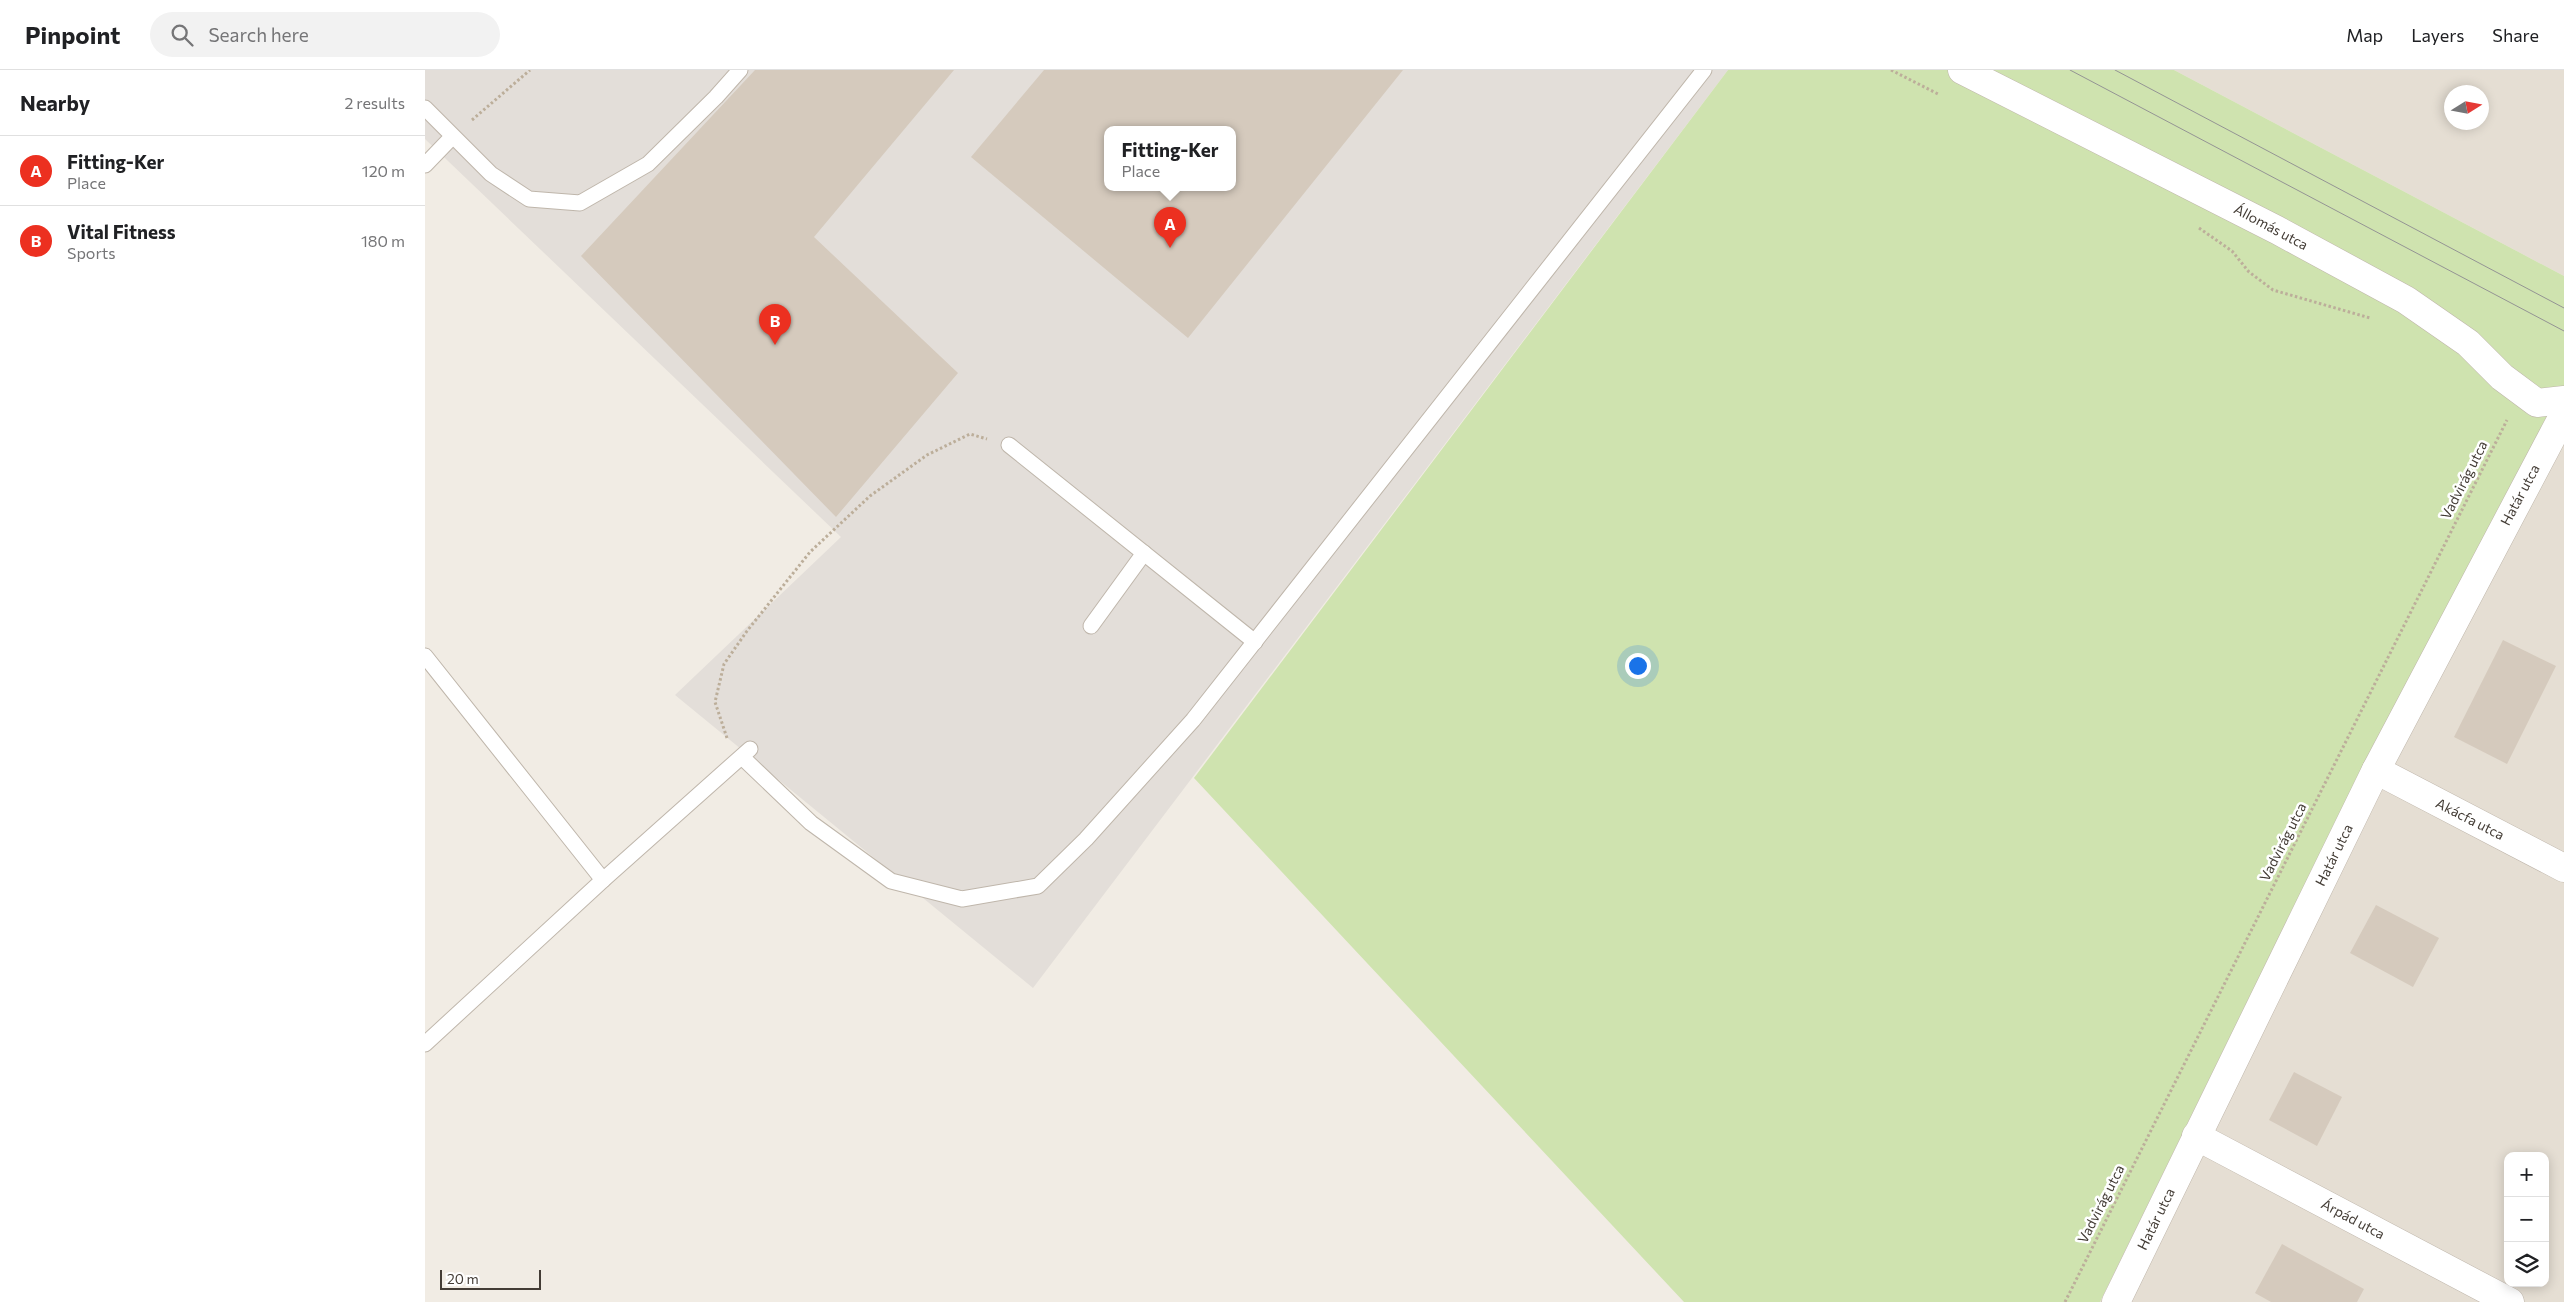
<!DOCTYPE html>
<html lang="en">
<head>
<meta charset="utf-8">
<style>
  :root { --surface:#fff; --page:#f2f2f2; --text:#202124; --muted:#757577; --line:#e0e0e0; --accent:#ec3020 }
  body { margin:0; font-family:Commissioner,sans-serif; background:var(--page); color:var(--text) }
  .controls { position:absolute; right:15px; bottom:15px; display:grid; overflow:hidden; border-radius:10px; box-shadow:0 2px 12px #0003 }
  .controls button { width:45px; height:45px; display:grid; place-items:center; padding:0; border:0; border-bottom:1px solid var(--line); background:var(--surface); color:var(--text); font:25px sans-serif }
  .compass { position:absolute; left:2019px; top:15px; width:45px; height:45px; border-radius:50%; background:var(--surface); box-shadow:0 2px 12px #0003; rotate:79deg }
  .scale { position:absolute; left:15px; bottom:12px; width:101px; box-sizing:border-box; padding-left:5px; border:2px solid #433c35; border-top:0; font-size:14px; line-height:18px; white-space:nowrap; color:#433c35; -webkit-text-stroke:4px #fff; paint-order:stroke }
  .you { position:absolute; left:1212px; top:595px; width:18px; height:18px; margin:-12px; border:4px solid #fff; border-radius:50%; background:#1a73e8; box-shadow:0 0 0 8px #1a73e833 }
  .badge { display:grid; place-items:center; width:32px; height:32px; border-radius:50%; background:var(--accent); color:#fff; font-size:16px; font-weight:700 }
  .pin { position:absolute; translate:-50% -41px; filter:drop-shadow(0 1px 2px #0008) }
  .pin::after { content:''; position:absolute; top:26px; width:18px; height:15px; background:inherit; clip-path:polygon(0 0,100% 0,50% 100%) }
  .popup { position:absolute; left:679px; top:56px; width:132px; height:65px; box-sizing:border-box; display:grid; place-content:center; border-radius:10px; background:var(--surface); filter:drop-shadow(0 1px 4px #0005); font-size:16px; white-space:nowrap; color:var(--muted) }
  .popup b { font-size:19px; color:var(--text) }
  .popup::after { content:''; position:absolute; left:50%; top:100%; margin-left:-10px; border:10px solid transparent; border-top-color:var(--surface) }
  .list { margin:0; padding:0; list-style:none }
  h2 { display:flex; justify-content:space-between; align-items:center; height:65px; margin:0; padding:0 20px; font-size:21px }
  h2 small { font-size:16px; font-weight:400; color:var(--muted) }
  .list li { display:grid; grid-template-columns:32px 1fr auto; gap:15px; align-items:center; box-sizing:border-box; height:70px; padding:0 20px; border-top:1px solid var(--line) }
  .list b { display:block; font-size:19px; white-space:nowrap }
  .list p { margin:0; font-size:16px; white-space:nowrap; color:var(--muted) }
  .list em { font-size:16px; font-style:normal; color:var(--muted) }
  .icon { flex:none; width:28px; height:28px; fill:none; stroke:currentColor; stroke-width:2; stroke-linecap:round; stroke-linejoin:round }
  .map { position:relative; flex:none; width:2139px; height:1232px; overflow:hidden }
  header { display:flex; align-items:center; gap:30px; box-sizing:border-box; height:70px; padding:0 25px; background:var(--surface); border-bottom:1px solid var(--line) }
  header strong { font-size:24px }
  nav { display:flex; gap:28px; margin-inline-start:auto; font-size:18px }
  .search { width:350px; height:45px; background:var(--page); display:flex; align-items:center; gap:12px; box-sizing:border-box; padding:0 18px; border-radius:28px; color:var(--muted); font-size:19px }
  main { display:flex }
  aside { flex:1; background:var(--surface) }
  .map>svg:first-child { display:block }
</style>
</head>
<body>
<header>
<strong>Pinpoint</strong>
<div class="search"><svg class="icon" aria-label="search" viewBox="0 0 24 24"><circle cx="10" cy="10" r="6"/><path d="M15 15l6 6"/></svg>Search here</div>
<nav><a>Map</a><a>Layers</a><a>Share</a></nav>
</header>
<main>
<aside>
<h2>Nearby<small>2 results</small></h2>
<ul class="list">
<li><span class="badge">A</span><div><b>Fitting-Ker</b><p>Place</p></div><em>120 m</em></li>
<li><span class="badge">B</span><div><b>Vital Fitness</b><p>Sports</p></div><em>180 m</em></li>
</ul>
</aside>
<div class="map">
<svg width="2139" height="1232" viewBox="0 0 2139 1232">
  <rect width="100%" height="100%" fill="#f1ece4"/>
  <g fill="#e5ded3" fill-rule="evenodd">
    <path d="M 1749,0 L 2139,0 L 2139,206 ZM 2026,22 L 2056,22 L 2056,52 L 2026,52 Z"/>
    <path d="M 2139,319 L 2139,1232 L 1675,1232 L 1941,689 ZM 2083,1086 L 2120,1086 L 2120,1213 L 2083,1213 Z"/>
  </g>
  <path fill="#e3ded9" fill-rule="evenodd" d="M 0,0 L 1303,0 L 608,918 L 250,625 L 416,467 L 0,69 ZM 682,59 L 808,59 L 808,117 L 682,117 Z"/>
  <polygon fill="#cfe3af" points="1303,0 1749,0 2139,206 2139,319 1941,689 1675,1232 1259,1232 769,708"/>
  <g fill="#d5cabd" fill-rule="evenodd">
    <polygon points="330,0 529,0 389,167 533,303 411,447 156,186"/>
    <path d="M 619,0 L 978,0 L 763,268 L 546,87 ZM 682,59 L 808,59 L 808,117 L 682,117 Z"/>
    <polygon points="2078,570 2131,596 2082,694 2029,667"/>
    <polygon points="1951,835 2014,868 1988,917 1925,883"/>
    <polygon points="1869,1002 1917,1027 1892,1076 1844,1050"/>
    <polygon points="1857,1174 1939,1219 1932,1232 1846,1232 1830,1223"/>
  </g>
  <g fill="none" stroke-linecap="round" stroke-linejoin="round">
    <defs>
      <g id="service">
        <polyline points="0,38 66,104 104,129 155,133 223,94 291,27 315,0"/>
        <polyline points="0,95 27,67"/>
        <polyline points="584,375 830,572"/>
        <polyline points="666,556 719,483"/>
        <polyline points="0,586 178,810 0,974"/>
        <polyline points="317,687 386,753 466,811 537,829 613,816 661,769 768,650 1279,0"/>
        <polyline points="178,810 325,679"/>
      </g>
      <g id="minor">
        <polyline points="1537,0 1852,160 1981,230 2043,273 2077,307 2112,333 2139,330"/>
        <polyline points="1951,700 2139,798"/>
        <polyline points="1771,1066 2085,1232"/>
      </g>
      <polyline id="tertiary" points="1691,1232 1951,700 2139,344"/>
    </defs>
    <use href="#service" stroke="#bfb6ab" stroke-width="17"/>
    <use href="#minor" stroke="#bfb6ab" stroke-width="29"/>
    <use href="#tertiary" stroke="#bfb6ab" stroke-width="29"/>
    <g stroke="#bcae9a" stroke-width="3" stroke-dasharray="2.5 2.5" stroke-linecap="butt">
      <polyline points="1466,0 1515,25"/>
      <polyline points="47,50 105,0"/>
      <polyline points="1774,158 1807,181 1824,202 1848,220 1945,248"/>
      <polyline points="302,668 290,632 299,594 322,561 385,482 445,426 502,385 545,364 562,369"/>
      <polyline points="1640,1232 2082,350"/>
    </g>
    <use href="#service" stroke="#fff" stroke-width="15"/>
    <use href="#minor" stroke="#fff" stroke-width="28"/>
    <use href="#tertiary" stroke="#fff" stroke-width="28"/>
    <g stroke="#949494" stroke-width="1">
      <polyline points="1645,0 2139,261"/>
      <polyline points="1690,0 2139,238"/>
    </g>
  </g>
  <g text-anchor="middle" stroke-width="5" stroke-linejoin="round" paint-order="stroke">
    <g font-size="14" fill="#433c35" stroke="#fff">
      <text transform="translate(1846 157) rotate(28)" y="5">Állomás utca</text>
      <text transform="translate(2039 410) rotate(-63)" y="5">Vadvirág utca</text>
      <text transform="translate(2095 425) rotate(-62)" y="5">Határ utca</text>
      <text transform="translate(2045 749) rotate(27)" y="5">Akácfa utca</text>
      <text transform="translate(1858 772) rotate(-63)" y="5">Vadvirág utca</text>
      <text transform="translate(1909 785) rotate(-64)" y="5">Határ utca</text>
      <text transform="translate(1676 1134) rotate(-63)" y="5">Vadvirág utca</text>
      <text transform="translate(1731 1149) rotate(-64)" y="5">Határ utca</text>
      <text transform="translate(1928 1149) rotate(28)" y="5">Árpád utca</text>
    </g>
  </g>
</svg>
<div class="controls">
<button>+</button>
<button>−</button>
<button><svg class="icon" aria-label="layers" viewBox="0 0 24 24"><path d="M12 4l9 5-9 5-9-5zM3 14l9 5 9-5"/></svg></button>
</div>
<svg class="compass" viewBox="-18 -18 36 36"><path d="M0-13l5 13h-10z" fill="#e53935"/><path d="M0 13l5-13h-10z" fill="#757577"/></svg>
<div class="scale">20 m</div>
<div class="you"></div>
<div class="pin badge" style="left:745px;top:178px">A</div>
<div class="popup"><b>Fitting-Ker</b>Place</div>
<div class="pin badge" style="left:350px;top:275px">B</div>
</div>
</main>
</body>
</html>
